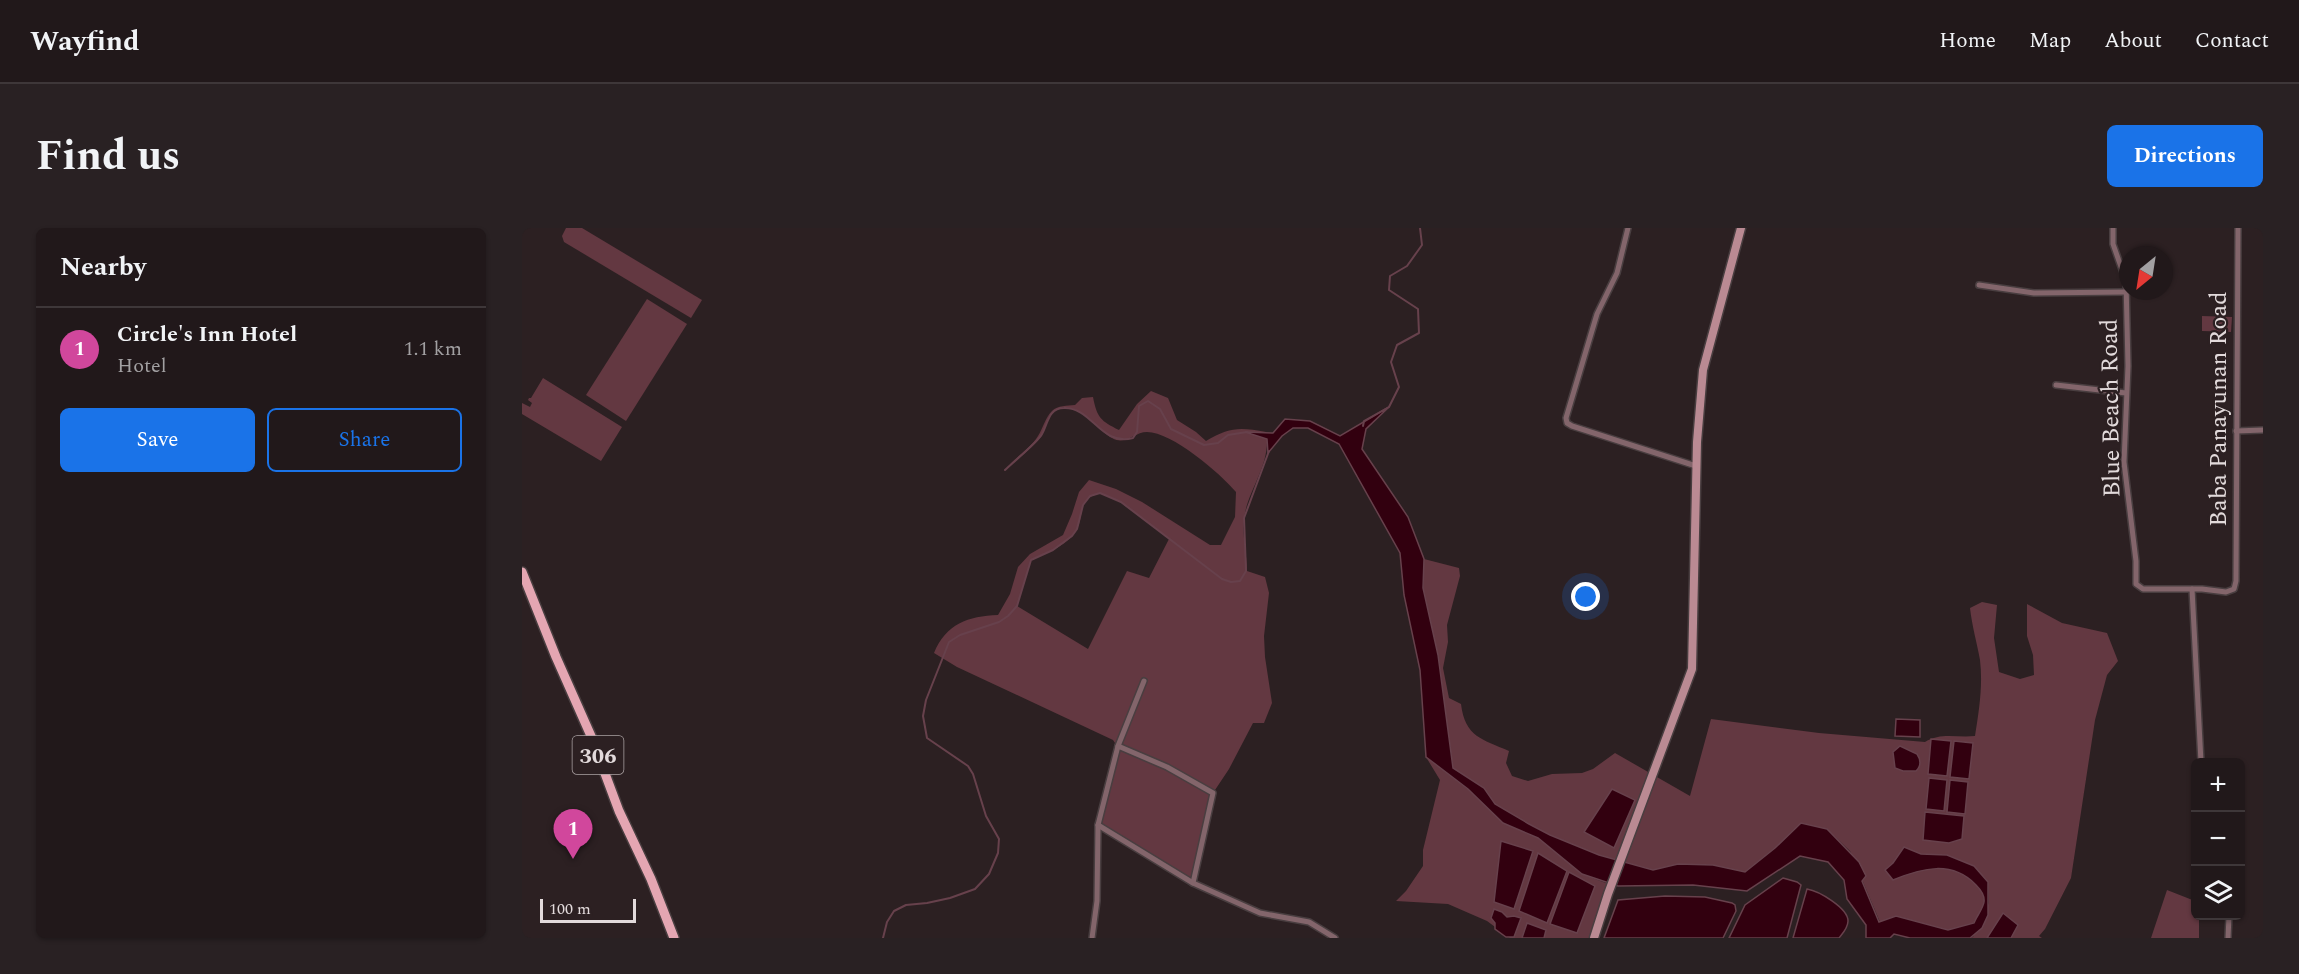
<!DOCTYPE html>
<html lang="en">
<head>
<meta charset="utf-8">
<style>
  :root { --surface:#21181a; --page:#292123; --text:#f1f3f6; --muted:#a2a0a2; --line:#3e3739; --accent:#1a73e8 }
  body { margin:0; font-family:Spectral,serif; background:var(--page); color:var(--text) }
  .controls { position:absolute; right:18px; bottom:18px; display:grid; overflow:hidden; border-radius:9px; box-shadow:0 2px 4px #0004 }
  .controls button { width:54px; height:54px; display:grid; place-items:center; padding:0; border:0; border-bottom:2px solid var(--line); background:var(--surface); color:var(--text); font:30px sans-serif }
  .compass { position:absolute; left:1597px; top:18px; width:54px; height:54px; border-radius:50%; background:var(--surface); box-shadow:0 2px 4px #0004; rotate:210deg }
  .scale { position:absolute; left:18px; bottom:15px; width:96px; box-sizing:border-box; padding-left:6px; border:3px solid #e2dadb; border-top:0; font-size:16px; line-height:21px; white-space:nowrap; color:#e2dadb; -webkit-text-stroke:4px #2c2022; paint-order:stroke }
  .you { position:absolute; left:1064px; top:369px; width:21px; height:21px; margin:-15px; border:4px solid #fff; border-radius:50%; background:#1a73e8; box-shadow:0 0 0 9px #1a73e833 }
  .badge { display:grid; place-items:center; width:39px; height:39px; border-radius:50%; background:var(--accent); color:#fff; font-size:20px; font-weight:700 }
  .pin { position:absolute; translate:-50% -50px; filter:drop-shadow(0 2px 3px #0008) }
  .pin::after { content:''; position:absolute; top:32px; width:21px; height:18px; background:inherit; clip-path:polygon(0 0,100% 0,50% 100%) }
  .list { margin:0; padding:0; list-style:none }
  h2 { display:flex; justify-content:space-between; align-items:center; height:78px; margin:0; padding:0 24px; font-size:26px }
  h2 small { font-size:20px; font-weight:400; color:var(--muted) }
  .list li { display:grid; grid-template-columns:39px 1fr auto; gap:18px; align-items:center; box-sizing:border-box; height:84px; padding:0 24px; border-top:2px solid var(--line) }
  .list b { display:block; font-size:22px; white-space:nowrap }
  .list p { margin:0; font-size:20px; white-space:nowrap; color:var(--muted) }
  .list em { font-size:20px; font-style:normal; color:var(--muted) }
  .actions { display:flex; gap:12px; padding:18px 24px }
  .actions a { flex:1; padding:14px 0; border:2px solid var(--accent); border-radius:9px; text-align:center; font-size:21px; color:var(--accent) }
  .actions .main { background:var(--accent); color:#fff }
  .icon { flex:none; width:33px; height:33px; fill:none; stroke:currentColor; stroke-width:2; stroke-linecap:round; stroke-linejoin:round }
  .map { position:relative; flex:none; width:1741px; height:710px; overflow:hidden; border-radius:9px }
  header { display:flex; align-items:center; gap:36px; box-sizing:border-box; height:84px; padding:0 30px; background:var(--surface); border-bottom:2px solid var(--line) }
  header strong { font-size:28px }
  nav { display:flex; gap:33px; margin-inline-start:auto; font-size:21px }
  .intro { display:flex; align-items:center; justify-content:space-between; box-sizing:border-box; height:144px; padding:0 36px }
  h1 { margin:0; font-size:42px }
  .button { padding:15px 27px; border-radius:9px; background:var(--accent); color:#fff; font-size:21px; font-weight:700 }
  main { display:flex; gap:36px; padding:0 36px }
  aside { flex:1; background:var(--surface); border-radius:9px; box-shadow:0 2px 4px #0004 }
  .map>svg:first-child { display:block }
</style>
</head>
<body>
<header>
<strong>Wayfind</strong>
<nav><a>Home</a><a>Map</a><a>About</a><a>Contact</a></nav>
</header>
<div class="intro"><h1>Find us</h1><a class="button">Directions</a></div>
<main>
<aside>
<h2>Nearby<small></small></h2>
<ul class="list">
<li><span class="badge" style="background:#d1479c">1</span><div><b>Circle's Inn Hotel</b><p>Hotel</p></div><em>1.1 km</em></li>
</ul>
<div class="actions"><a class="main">Save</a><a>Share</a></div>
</aside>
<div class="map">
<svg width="1741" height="710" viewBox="0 0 1741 710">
  <rect width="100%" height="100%" fill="#2c2022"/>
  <g fill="#633841" fill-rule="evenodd">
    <polygon points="44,0 60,0 180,72 169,90 42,14 40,8"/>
    <polygon points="125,71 165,96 104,193 64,167"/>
    <polygon points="1680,88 1710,89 1709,104 1680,103"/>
    <polygon points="21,150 100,199 79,233 0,186 0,175 8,179 10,175 6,172 7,170 9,170"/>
    <path d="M 629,163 L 646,170 L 655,192 L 674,204 L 684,213 C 707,199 718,199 744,204 L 726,204 L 745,211 C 746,241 725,264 722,291 C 720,309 725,326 725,343 L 743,349 L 747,365 L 742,408 L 743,429 L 750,475 L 742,495 L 731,495 L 707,541 L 691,565 L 671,655 L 576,597 L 595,518 L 591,512 L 435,439 L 412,425 C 424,396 446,388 476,387 L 488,366 L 496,339 L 508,326 L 541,307 L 550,286 L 557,264 L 567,252 L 594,261 L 620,274 L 688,317 L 699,317 L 713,289 L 714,264 C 698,245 650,204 625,204 C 612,204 604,218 590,210 C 574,202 558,173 536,181 C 524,185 525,198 520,207 C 515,216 492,234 483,242 C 493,229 508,221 516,208 C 521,200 523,190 530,183 C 536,177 545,178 553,177 L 560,170 L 571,169 C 575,190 579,193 597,202 L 615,176 ZM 578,265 L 598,274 L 647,311 L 627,350 L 605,343 L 566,421 L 495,378 L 509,332 C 523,326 541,319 551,307 C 565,291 552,272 578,265 Z"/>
    <path d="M 902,331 L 937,340 L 938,348 L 925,397 L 926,414 L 921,440 L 927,470 L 939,476 C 943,509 960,511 987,523 L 984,535 L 990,548 L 1006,553 L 1030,546 L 1060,545 L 1071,541 L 1093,525 L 1168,568 L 1189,491 L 1297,505 L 1403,514 C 1419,504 1434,510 1453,508 C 1457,483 1461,458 1458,432 C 1455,415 1450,398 1448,380 L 1460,374 L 1475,377 L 1472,410 L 1477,444 L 1498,451 L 1512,447 L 1511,427 L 1505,408 L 1505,376 L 1540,395 L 1585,405 L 1596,433 L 1585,447 L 1573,492 L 1549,650 L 1523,701 L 1517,708 L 1520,710 L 1448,710 L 1451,709 L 1467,675 L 1466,654 L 1452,638 L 1425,627 L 1399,626 L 1382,619 L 1371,635 L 1371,652 C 1401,640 1429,632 1454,657 C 1458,662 1463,668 1462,674 C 1461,681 1454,689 1451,696 L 1426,702 L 1374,688 L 1358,694 L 1328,623 L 1305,601 L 1279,595 L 1253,620 L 1223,644 L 1190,637 L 1156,636 L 1132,642 L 1077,627 L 1028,607 L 1007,596 L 973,576 L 962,560 L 931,540 L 916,427 L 901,360 Z"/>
    <polygon points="904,529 946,561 981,595 1016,610 1060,646 1089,657 1072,710 988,710 965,693 926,676 874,673 884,663 901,638 901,622 918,552"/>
    <polygon points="1645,662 1673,673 1674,688 1677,688 1677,710 1629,710"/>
  </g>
  <g fill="#32000f" stroke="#67414c" stroke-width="1.5">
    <path d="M 867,179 L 844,201 L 840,221 L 886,289 L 902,331 L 901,360 L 916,427 L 931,540 L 962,560 L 973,576 L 1007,596 L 1028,607 L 1077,627 L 1131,642 L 1156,636 L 1191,637 L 1223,644 L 1253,620 L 1279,595 L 1305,601 L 1337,634 L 1344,648 L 1340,653 L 1357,694 L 1374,688 L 1426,702 L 1452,695 C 1454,689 1461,681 1462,674 C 1463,667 1458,661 1454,657 C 1430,632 1400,640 1371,652 L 1363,642 L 1371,635 L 1382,619 L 1399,626 L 1425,627 L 1452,638 L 1466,654 L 1466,687 L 1460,700 L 1448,710 L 1388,710 L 1372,706 L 1368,710 L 1344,710 L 1344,697 L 1325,671 L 1322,652 L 1306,634 L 1278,628 L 1225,663 L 1171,657 L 1096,658 L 1060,646 L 1016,610 L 981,595 L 946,561 L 904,529 L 898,442 L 882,367 L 878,325 L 817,216 L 786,200 L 771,200 L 760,208 L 746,225 L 745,211 L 723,204 L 751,205 L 763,191 L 788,193 L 818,208 Z"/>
    <polygon points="1374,491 1398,492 1398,509 1373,508"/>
    <polygon points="1409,511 1429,513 1425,548 1406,546"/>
    <polygon points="1432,513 1451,515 1447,551 1428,549"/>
    <path d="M 1378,518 L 1395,526 C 1399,532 1399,538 1394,543 L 1381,543 L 1373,540 L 1371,524 Z"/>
    <polygon points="1407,550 1425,552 1422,583 1404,581"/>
    <polygon points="1428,552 1446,554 1443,586 1425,584"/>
    <polygon points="1090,561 1113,572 1092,620 1062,604"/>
    <polygon points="1403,584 1442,588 1440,611 1427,615 1401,612"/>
    <polygon points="979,613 1011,623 992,681 972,674"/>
    <polygon points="1016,625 1045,643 1025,695 997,683"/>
    <polygon points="1047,644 1073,658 1055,705 1028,696"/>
    <polygon points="1261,650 1275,654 1279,657 1265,710 1207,710 1223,677"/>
    <path d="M 1285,661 C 1297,663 1326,680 1326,693 C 1326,700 1321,705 1317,710 L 1271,710 Z"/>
    <polygon points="1143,668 1183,669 1210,675 1213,677 1214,683 1201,710 1082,710 1096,672"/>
    <polygon points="972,681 980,684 985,689 992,688 999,690 992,709 984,709 973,701 973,695 969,690"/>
    <polygon points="1481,685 1496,697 1489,710 1465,710"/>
    <polygon points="1005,695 1024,702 1022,710 1000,710"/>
  </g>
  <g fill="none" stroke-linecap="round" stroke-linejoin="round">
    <g stroke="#67414c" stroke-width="2">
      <polyline points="841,198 842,193 867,179 877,159 869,134 875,117 897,105 896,81 867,62 868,48 885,38 900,17 898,0"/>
      <path d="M 483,242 C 491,234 516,214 520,206 C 526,196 526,180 542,180 C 570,179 579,219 611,210 L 615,204 L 617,178 L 626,173 L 638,181 L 649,201 L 682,217 L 696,215 L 706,207 L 725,204"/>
      <polyline points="0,709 1,710"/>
      <polyline points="361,710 365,694 372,683 384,677 405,675 428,670 453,661 467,646 476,625 477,611 464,588 451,546 446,538 405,510 401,488 404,472 427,414 438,407 477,394 486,388 495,378 509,332 531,322 550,308 555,301 561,277 568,268 578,265 599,274 700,351 709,354 718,353 724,343 722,290 747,223"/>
    </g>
    <defs>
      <g id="street">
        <polyline points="1106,0 1095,45 1075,86 1044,190 1045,195 1050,198 1174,238"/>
        <polyline points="1591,0 1591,16 1604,53 1606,138 1602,234 1614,333 1614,356 1621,361 1680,361 1704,364 1712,361 1714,353 1716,0"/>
        <polyline points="1457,57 1512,65 1604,64"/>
        <polyline points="1534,157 1604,165"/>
        <polyline points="1714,203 1741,202"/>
        <polyline points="1670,361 1679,534"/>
        <polyline points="596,518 622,453"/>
        <polyline points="576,597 671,655 738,685 787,694 813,710"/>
        <polyline points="570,710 575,673 576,597 596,518 645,539 691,565 671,655"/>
        <polyline points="1706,710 1707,688"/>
      </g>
      <polyline id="secondary" points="1072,710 1086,666 1170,441 1175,214 1181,142 1219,0"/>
      <polyline id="primary" points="0,344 34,429 69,508 97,583 129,651 152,710"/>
    </defs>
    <use href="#street" stroke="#493e40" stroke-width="8"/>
    <use href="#secondary" stroke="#493e40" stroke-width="11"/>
    <use href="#primary" stroke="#493e40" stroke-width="12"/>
    <use href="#street" stroke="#83656b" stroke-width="5"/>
    <use href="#secondary" stroke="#ba8a93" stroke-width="8"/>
    <use href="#primary" stroke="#e4a6b2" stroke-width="9"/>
  </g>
  <g text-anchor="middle" stroke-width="4.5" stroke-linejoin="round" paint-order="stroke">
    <rect fill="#2c2022" stroke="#aba2a4" stroke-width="1.5" x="50.5" y="508" width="51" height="38" rx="4.5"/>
    <g font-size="22" font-weight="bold" fill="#e2dadb">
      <text x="76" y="535">306</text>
    </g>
    <g font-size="24" fill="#e2dadb" stroke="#2c2022">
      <text transform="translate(1588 180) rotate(-91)" y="8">Blue Beach Road</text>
      <text transform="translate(1696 181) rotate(-90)" y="8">Baba Panayunan Road</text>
    </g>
  </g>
</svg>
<div class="controls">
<button>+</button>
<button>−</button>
<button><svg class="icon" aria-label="layers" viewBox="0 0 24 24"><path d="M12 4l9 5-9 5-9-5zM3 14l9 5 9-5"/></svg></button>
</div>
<svg class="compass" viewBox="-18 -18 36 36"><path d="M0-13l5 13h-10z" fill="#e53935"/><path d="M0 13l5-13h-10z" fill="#a2a0a2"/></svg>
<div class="scale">100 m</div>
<div class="you"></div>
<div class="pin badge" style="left:51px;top:631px;background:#d1479c">1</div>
</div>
</main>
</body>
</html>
